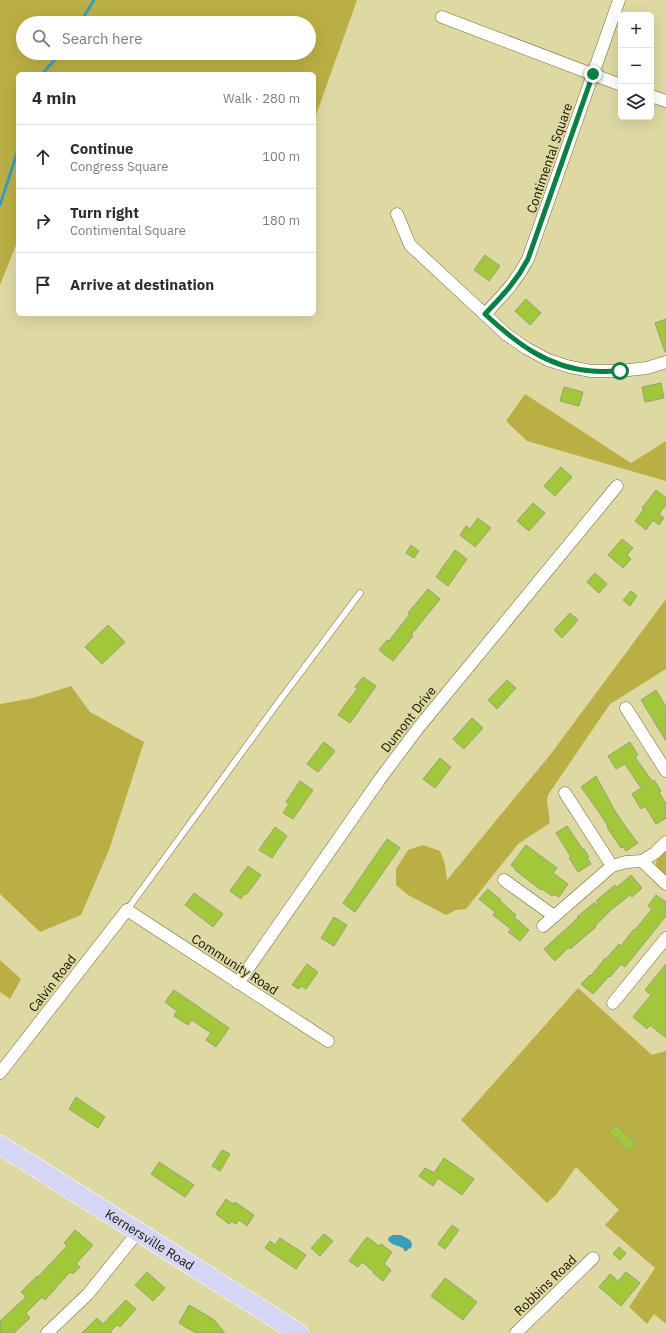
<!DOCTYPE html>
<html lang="en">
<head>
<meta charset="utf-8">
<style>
  :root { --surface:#fff; --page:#f2f2f3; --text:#2b2b33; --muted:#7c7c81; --line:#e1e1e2 }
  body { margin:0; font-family:"IBM Plex Sans",sans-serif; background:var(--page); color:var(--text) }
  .controls { position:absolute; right:12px; top:12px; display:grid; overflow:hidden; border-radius:6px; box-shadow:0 4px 16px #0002 }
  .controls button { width:36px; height:36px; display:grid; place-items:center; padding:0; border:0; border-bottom:1px solid var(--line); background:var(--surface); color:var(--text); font:20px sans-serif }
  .stop { position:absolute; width:12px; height:12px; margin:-9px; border:3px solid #0b8043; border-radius:50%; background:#fff }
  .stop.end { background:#0b8043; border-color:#fff; box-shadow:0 1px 4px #0008 }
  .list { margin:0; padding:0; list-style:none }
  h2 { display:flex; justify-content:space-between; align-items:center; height:52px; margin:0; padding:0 16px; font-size:17px }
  h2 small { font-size:13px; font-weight:400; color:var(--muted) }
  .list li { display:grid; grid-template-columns:26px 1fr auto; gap:12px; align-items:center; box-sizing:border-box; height:64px; padding:0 16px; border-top:1px solid var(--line) }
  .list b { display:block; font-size:15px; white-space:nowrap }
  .list p { margin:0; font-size:13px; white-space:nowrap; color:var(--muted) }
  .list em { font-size:13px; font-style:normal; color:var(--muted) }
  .icon { flex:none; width:22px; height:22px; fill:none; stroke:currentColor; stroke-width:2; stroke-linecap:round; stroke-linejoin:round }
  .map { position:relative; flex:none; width:666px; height:1333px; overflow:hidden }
  .search { position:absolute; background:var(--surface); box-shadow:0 4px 16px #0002; left:16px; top:16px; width:300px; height:44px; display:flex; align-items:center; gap:10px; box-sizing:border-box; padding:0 14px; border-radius:22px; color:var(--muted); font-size:15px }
  .panel { position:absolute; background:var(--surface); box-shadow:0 4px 16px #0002; left:16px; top:72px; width:300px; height:244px; border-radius:6px }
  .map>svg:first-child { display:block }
</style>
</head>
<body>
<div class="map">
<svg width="666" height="1333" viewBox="0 0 666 1333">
  <rect width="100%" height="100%" fill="#ded9a3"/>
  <g fill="#baaf45" fill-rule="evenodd">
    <path d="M 0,0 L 357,0 L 314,121 L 314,74 L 18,74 L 18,240 L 0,285 ZM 23,23 L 309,23 L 309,53 L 23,53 Z"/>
    <polygon points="525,394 631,463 666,441 666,481 527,441 506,421"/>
    <polygon points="666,599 666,669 610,704 548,795 547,801 550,823 518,844 466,909 456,910 446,915 408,895 396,885 396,869 408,850 423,845 440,851 445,864 447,880 550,755"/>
    <polygon points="71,686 90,712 144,742 109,850 81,915 40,932 0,894 0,704 33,698"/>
    <polygon points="666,850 666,877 657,869 656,863 658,857"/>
    <polygon points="0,960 21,979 10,999 0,992"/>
    <polygon points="578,988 652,1055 666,1051 666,1324 654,1314 647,1324 629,1307 655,1268 605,1225 619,1210 576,1167 556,1195 547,1203 461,1120"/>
  </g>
  <path fill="#3b9dbc" d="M 393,1235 L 401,1235 L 410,1240 L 412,1244 L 411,1248 L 408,1249 L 407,1251 L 404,1251 L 404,1249 C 399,1245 392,1246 388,1240 L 389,1237 Z"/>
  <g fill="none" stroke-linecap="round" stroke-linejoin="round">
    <g stroke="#3b9dbc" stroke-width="3">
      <polyline points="80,23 94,0"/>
      <polyline points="42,74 61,53"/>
      <polyline points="0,205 18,150"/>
    </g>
  </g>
  <g fill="#a3c73b" stroke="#93a472">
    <polygon points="485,255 500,266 489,281 474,270"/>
    <polygon points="526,299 541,313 530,325 515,311"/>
    <polygon points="666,319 666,352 665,352 655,323"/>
    <polygon points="661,383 664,398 645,402 642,387"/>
    <polygon points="564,387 583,392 579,406 560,401"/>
    <polygon points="561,467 572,477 555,496 544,486"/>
    <polygon points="656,490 666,498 666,505 659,514 664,518 659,525 653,520 646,530 635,521 644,509 642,508"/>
    <polygon points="533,503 545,513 529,531 517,521"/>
    <polygon points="478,518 491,528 475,547 460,535 466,526 470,529"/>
    <polygon points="622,539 633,548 627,555 631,559 623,568 608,555"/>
    <polygon points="411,545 419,551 414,558 406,553"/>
    <polygon points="455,550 467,559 448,586 436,577"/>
    <polygon points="595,573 607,584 599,593 587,582"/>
    <polygon points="428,589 440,599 411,635 413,636 393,661 379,650 387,640 389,641 410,614 408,613"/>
    <polygon points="631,591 637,596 630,606 623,600"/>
    <polygon points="570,613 578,620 562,638 554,630"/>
    <polygon points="108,625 125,642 102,664 85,647"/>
    <polygon points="363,677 376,686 350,723 338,715 357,689 355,687"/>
    <polygon points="507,680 516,688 497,709 488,700"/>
    <polygon points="656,690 666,707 666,741 641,700"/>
    <polygon points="472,718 483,728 464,749 453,739"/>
    <polygon points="324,742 335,751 318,772 307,764"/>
    <polygon points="630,742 638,755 635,757 652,781 654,780 661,791 659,792 666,804 666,818 656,824 645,806 641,809 632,794 641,788 625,764 616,769 608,756"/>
    <polygon points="440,758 451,767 435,788 423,779"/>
    <polygon points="596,776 615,811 628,830 638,843 626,851 623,847 621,848 607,827 608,826 601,815 589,798 581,787"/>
    <polygon points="300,781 313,790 293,819 283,813 289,804 286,802"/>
    <polygon points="567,826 583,850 584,849 589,857 587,858 591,864 578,872 569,858 571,857 556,833"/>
    <polygon points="275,827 287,836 272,858 259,850"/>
    <polygon points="387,839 400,848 355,912 343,903"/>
    <polygon points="526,845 557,868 553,873 568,884 559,897 553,894 552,896 542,889 541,890 515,870 516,869 511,865"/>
    <polygon points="248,866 261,875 246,895 244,894 241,899 230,891"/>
    <polygon points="631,875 642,888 632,897 630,895 612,909 595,926 596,927 570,949 569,947 555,961 544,949 578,918 577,917 594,903 600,907 596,901 615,885 617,887"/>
    <polygon points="488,889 501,900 500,901 516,915 514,917 529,930 520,941 508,932 511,929 493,915 495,912 479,899"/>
    <polygon points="194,893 223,914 213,927 185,905"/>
    <polygon points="656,895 666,902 666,916 625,967 621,964 610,977 609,976 593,994 581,984 590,975 591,976 605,958 606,959 619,944 621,946 634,929 635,930 652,909 648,906"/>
    <polygon points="334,917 347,925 334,946 321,938"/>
    <polygon points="307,964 318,972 306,989 301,986 299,989 292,985"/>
    <polygon points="666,964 666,1038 650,1025 647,1029 633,1017 651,995 645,990"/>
    <polygon points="174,990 229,1028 216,1047 206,1040 211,1033 192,1020 188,1025 174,1016 177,1011 165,1002"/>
    <polygon points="76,1097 105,1117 98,1128 69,1109"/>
    <polygon points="616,1125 636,1144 629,1151 609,1132"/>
    <polygon points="222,1150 230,1154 220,1171 212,1166"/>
    <polygon points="444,1158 474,1179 462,1195 438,1178 433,1186 419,1176 425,1168 434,1173"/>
    <polygon points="159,1162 194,1185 185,1197 151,1174"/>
    <polygon points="226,1199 233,1204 235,1202 254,1215 247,1226 239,1220 236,1224 231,1221 229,1224 216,1214"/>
    <polygon points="452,1225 459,1230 445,1249 438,1244"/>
    <polygon points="75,1230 93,1245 76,1264 80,1267 73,1274 70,1272 45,1300 42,1297 26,1313 30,1318 14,1333 0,1333 0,1321 26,1297 21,1292 37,1276 38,1277 67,1246 64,1243"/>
    <polygon points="324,1234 333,1241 320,1256 311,1248"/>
    <polygon points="367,1237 379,1246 381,1244 392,1252 384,1264 391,1270 383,1281 373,1273 374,1272 362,1262 358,1267 349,1261"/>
    <polygon points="280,1238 306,1255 296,1269 265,1248 270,1241 275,1245"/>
    <polygon points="619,1247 626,1253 620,1260 613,1254"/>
    <polygon points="147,1272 165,1288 153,1301 135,1285"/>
    <polygon points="626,1272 640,1283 621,1306 599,1287 610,1274 618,1281"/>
    <polygon points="445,1278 477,1302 463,1320 431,1296"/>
    <polygon points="126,1300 136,1309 120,1327 117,1325 110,1332 112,1333 82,1333 97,1318 103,1324"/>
    <polygon points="189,1305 213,1319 225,1333 196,1333 179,1323"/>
  </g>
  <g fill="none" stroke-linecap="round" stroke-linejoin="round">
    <defs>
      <polyline id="service" points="127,910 277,704 360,593"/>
      <g id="minor">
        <polyline points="442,17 621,85"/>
        <polyline points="651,96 666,101"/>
        <polyline points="397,214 410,245 507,335 526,348 548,360 570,367 591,371 620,371 647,368 666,362"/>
        <path d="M 485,314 C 503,295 516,282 528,259 L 619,0"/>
        <polyline points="626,708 666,771"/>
        <polyline points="565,793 612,866"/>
        <polyline points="642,861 666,884"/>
        <polyline points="504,880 554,916"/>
        <polyline points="543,926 612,866 626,862 642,861 655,853 666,842"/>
        <polyline points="238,983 380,779 419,727 617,486"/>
        <polyline points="613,1003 666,938"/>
        <polyline points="0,1073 127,910 328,1041"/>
        <polyline points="47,1333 88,1294 138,1232"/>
        <polyline points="516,1333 593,1258"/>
      </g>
      <g id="primary">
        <path id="s1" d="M 0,1145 L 299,1333"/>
      </g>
    </defs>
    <use href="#service" stroke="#706b38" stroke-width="7"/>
    <use href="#minor" stroke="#706b38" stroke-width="13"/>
    <use href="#primary" stroke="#fff" stroke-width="20"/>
    <use href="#service" stroke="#fff" stroke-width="6"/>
    <use href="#minor" stroke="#fff" stroke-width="12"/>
    <use href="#primary" stroke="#d4d6f4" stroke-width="19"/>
  </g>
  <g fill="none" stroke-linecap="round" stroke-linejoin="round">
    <path stroke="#0b8043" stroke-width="5" d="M 593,74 L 528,259 C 516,282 503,295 485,314 C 516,343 548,368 592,371 C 601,372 611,371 620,371"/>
  </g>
  <g text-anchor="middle" stroke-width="3" stroke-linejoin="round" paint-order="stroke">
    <g font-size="13" fill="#141201" stroke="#ded9a3">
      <text transform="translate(549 158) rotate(-71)" y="5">Contimental Square</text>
      <text transform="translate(408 719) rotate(-52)" y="5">Dumont Drive</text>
      <text transform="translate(235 964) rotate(33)" y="5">Community Road</text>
      <text transform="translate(52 983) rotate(-52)" y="5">Calvin Road</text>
      <text dy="5" stroke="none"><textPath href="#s1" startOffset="177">Kernersville Road</textPath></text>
      <text transform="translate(545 1285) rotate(-44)" y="5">Robbins Road</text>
    </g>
  </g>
</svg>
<div class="controls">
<button>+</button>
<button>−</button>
<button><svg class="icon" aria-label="layers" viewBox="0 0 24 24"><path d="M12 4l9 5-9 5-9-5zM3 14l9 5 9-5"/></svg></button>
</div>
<div class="stop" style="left:620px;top:371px"></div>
<div class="stop end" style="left:593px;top:74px"></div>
<div class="search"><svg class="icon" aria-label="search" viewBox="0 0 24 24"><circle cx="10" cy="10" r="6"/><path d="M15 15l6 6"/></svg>Search here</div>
<section class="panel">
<h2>4 min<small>Walk · 280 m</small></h2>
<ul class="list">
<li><svg class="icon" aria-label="ahead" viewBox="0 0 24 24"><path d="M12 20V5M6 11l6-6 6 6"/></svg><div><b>Continue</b><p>Congress Square</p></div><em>100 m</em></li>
<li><svg class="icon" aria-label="right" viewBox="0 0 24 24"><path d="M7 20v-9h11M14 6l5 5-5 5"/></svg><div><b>Turn right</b><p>Contimental Square</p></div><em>180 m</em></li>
<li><svg class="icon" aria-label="arrive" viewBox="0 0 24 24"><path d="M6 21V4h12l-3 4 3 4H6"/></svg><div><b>Arrive at destination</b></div></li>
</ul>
</section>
</div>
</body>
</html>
